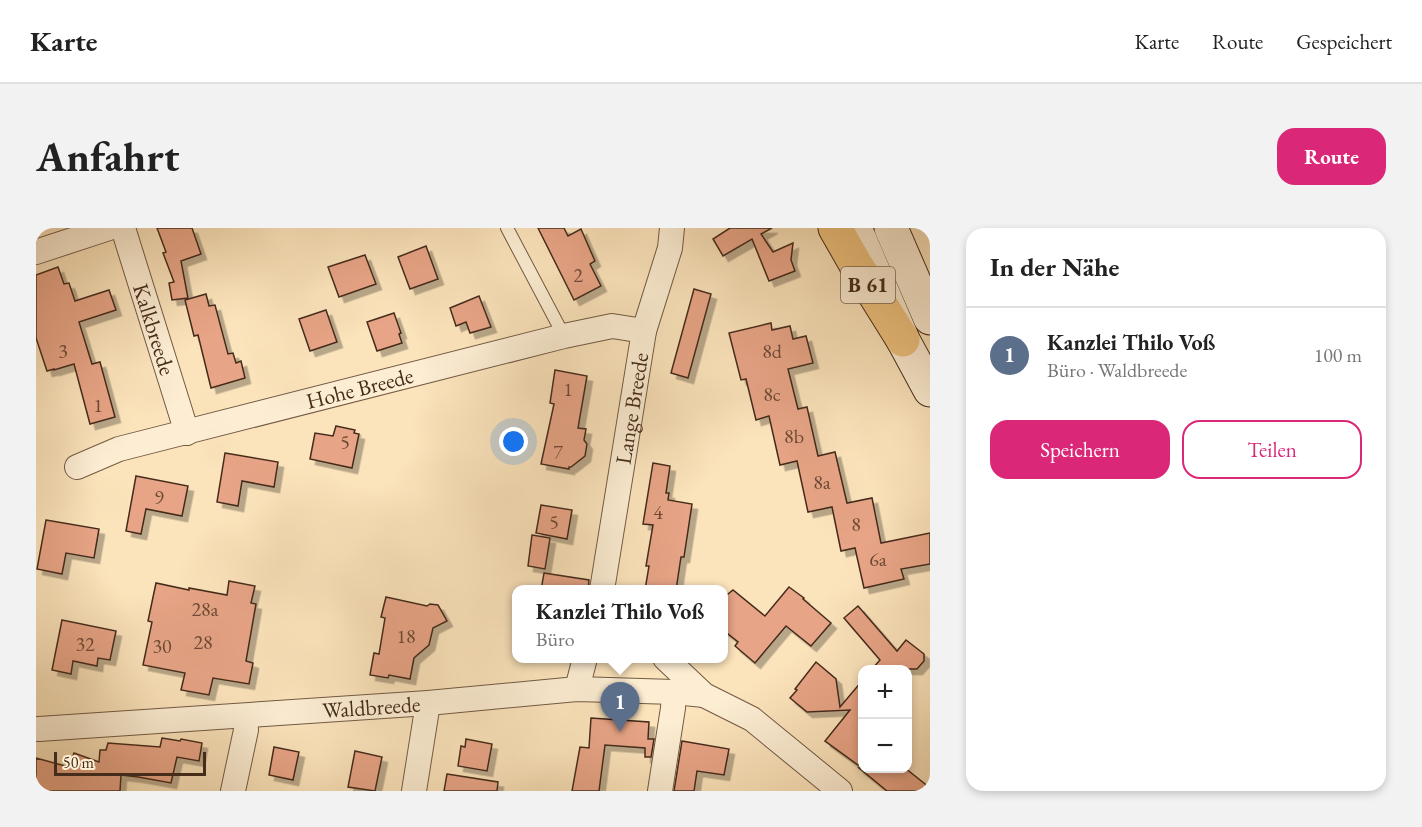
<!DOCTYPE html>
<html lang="de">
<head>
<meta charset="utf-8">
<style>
  :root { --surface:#fff; --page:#f2f2f2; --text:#222; --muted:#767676; --line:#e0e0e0; --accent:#db2777 }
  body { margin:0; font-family:"EB Garamond",serif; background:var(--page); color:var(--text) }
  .controls { position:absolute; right:18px; bottom:18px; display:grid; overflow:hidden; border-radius:12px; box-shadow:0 3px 9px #0003 }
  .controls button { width:54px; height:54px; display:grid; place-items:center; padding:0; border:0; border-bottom:2px solid var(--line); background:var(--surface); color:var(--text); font:30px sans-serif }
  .scale { position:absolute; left:18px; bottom:15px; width:152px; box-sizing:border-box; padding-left:6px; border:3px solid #452c1b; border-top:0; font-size:16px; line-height:21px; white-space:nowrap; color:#452c1b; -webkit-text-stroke:4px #fcedd3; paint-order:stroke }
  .you { position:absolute; left:478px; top:214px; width:21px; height:21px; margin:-15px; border:4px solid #fff; border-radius:50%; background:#1a73e8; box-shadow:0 0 0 9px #1a73e833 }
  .badge { display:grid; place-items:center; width:39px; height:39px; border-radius:50%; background:var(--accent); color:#fff; font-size:20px; font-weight:700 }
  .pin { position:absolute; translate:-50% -50px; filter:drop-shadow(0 2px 3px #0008) }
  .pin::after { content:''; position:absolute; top:32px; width:21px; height:18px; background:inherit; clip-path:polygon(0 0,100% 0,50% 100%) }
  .popup { position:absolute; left:476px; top:357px; width:216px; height:78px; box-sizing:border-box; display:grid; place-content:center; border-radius:12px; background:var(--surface); filter:drop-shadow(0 2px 4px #0005); font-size:20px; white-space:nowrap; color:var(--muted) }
  .popup b { font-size:22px; color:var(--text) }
  .popup::after { content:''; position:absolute; left:50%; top:100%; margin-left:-12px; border:12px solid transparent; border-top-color:var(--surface) }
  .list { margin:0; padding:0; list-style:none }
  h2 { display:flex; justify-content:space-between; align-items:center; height:78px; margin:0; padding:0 24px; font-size:26px }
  h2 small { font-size:20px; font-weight:400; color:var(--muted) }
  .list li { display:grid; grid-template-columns:39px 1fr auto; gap:18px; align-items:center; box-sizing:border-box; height:96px; padding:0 24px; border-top:2px solid var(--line) }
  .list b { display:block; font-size:22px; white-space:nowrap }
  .list p { margin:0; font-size:20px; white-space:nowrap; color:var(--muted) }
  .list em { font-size:20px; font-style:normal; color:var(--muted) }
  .actions { display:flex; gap:12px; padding:18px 24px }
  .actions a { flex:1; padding:14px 0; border:2px solid var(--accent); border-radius:18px; text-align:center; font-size:21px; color:var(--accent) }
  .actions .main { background:var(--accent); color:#fff }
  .map { position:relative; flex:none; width:894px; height:563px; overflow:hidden; border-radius:18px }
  header { display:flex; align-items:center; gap:36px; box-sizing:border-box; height:84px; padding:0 30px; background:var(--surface); border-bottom:2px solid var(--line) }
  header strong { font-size:28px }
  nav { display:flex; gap:33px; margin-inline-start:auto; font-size:21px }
  .intro { display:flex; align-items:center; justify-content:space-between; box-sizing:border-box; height:144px; padding:0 36px }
  h1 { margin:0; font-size:42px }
  .button { padding:15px 27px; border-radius:18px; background:var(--accent); color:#fff; font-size:21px; font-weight:700 }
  main { display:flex; gap:36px; padding:0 36px }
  aside { flex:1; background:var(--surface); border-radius:18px; box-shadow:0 3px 9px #0003 }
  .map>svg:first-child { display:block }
</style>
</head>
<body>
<header>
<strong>Karte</strong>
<nav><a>Karte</a><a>Route</a><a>Gespeichert</a></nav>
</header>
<div class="intro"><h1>Anfahrt</h1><a class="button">Route</a></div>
<main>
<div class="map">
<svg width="894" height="563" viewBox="0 0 894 563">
  <defs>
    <filter id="shadow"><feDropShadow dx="5.5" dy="5.5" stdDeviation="0" flood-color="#0004"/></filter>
  </defs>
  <rect width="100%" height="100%" fill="#fbe3bb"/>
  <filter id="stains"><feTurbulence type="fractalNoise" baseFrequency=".00333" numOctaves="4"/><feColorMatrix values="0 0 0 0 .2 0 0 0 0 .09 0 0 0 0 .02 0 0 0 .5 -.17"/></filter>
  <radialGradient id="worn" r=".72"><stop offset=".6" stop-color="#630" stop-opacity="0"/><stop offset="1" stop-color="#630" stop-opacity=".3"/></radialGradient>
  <g fill="#e7a486" stroke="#452c1b" stroke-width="1.5" filter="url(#shadow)">
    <polygon points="121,0 156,0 165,26 145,33 152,70 136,72 133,55 138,54 127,25 130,24"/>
    <polygon points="502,0 528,0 532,8 545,1 559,33 554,36 565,58 538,72"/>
    <polygon points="694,0 736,0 725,6 737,24 757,15 755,32 759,43 733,53 716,11 687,28 677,11"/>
    <polygon points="390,18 402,51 374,61 362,29"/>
    <polygon points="329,27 340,56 303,69 292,39"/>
    <polygon points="22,39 28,56 33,55 39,73 73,62 80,82 43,94 56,136 64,134 79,189 54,196 38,136 18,142 18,141 11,143 0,110 0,47"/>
    <polygon points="658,61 675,66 652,150 635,145"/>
    <polygon points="170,66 173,78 179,77 192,126 197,125 200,135 205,133 209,150 175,160 162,107 158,108 149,72"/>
    <polygon points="443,68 455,99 434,105 430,94 420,98 414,80"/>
    <polygon points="290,82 301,114 274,123 263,91"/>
    <polygon points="358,85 365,105 363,106 366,115 341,123 331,94"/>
    <polygon points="735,95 736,102 754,98 757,111 770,108 777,135 752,141 762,181 771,179 782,228 799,224 811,275 836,270 845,315 894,305 894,336 865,341 868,351 828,360 819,320 805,323 796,279 772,284 761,233 744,237 733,188 720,192 710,151 705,152 693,105"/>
    <polygon points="519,142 551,148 542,200 550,201 548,212 551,216 549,228 535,239 533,239 533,241 505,236 518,176 514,175"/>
    <polygon points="300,198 319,202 318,205 323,206 316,240 274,231 279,205 297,208"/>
    <polygon points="189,225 242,234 238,259 206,253 202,278 181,274"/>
    <polygon points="617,235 634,238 630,265 633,265 632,272 656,276 648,329 645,329 640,362 609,362 613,338 610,338 617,297 607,296"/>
    <polygon points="100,248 152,258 146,288 110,281 105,306 90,303"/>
    <polygon points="505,277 536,282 531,311 500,305"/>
    <polygon points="10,292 63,301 58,330 30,325 26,346 1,341"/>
    <polygon points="496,307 514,310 509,341 492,338"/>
    <polygon points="508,345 553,352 552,362 505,362"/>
    <polygon points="193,353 219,358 215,375 220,376 210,433 217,435 213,456 177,450 173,467 145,462 149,445 107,437 116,394 112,393 120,355 153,362 153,360 191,367"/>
    <polygon points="753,359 768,370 767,371 795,395 775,418 750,398 719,435 699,418 702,414 687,402 687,370 697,362 729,388"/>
    <polygon points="350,369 391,378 394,376 402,377 411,393 397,400 393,417 378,430 374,451 353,447 352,450 334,447 338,425 343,426 349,390 345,389"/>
    <polygon points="822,378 861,423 870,412 888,426 888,433 881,441 836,441 844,432 808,390"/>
    <polygon points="26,392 80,403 74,432 62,430 61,438 37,433 35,446 16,442"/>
    <polygon points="780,434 800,451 804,479 826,453 826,540 869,540 894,560 894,563 851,563 823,540 826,540 789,513 814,482 771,484 754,470 761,462 759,461"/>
    <polygon points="555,490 613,494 612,511 618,511 615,529 609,529 609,520 569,517 563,563 536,563 544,519 553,520"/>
    <polygon points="126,510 144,513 145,511 166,515 163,533 141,529 135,555 102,549 85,547 84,563 0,563 0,530 33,539 38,525 63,534 64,522 70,522 72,515 124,519"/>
    <polygon points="430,511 456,516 451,543 422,538 425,518 429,519"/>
    <polygon points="646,513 693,521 688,547 661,543 658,563 638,563"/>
    <polygon points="238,519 263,524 257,552 233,547"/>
    <polygon points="319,523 346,529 339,563 312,559"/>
    <polygon points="411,546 462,554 461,563 408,563"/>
  </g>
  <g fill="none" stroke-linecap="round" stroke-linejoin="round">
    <defs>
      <polyline id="lane" points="471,0 528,108"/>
      <g id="street">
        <path id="s1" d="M 87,0 L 151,205"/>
        <polyline points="0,24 73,0"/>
        <path id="s2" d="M 41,239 L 83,221 L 528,108 L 576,98 L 608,103"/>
        <path id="s3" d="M 566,362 L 608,103 L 634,20 L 636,0"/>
        <polyline points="629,430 668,467 716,491 804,563"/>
        <polyline points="541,461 549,430"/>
        <path id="s4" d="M 3,501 L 392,475 L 541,461 L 638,464 L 668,467"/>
        <polyline points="197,563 210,502 209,488"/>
        <polyline points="378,563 392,475"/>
        <polyline points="624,563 637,480 638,464"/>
      </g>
      <g id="secondary">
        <polyline points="819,0 867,112 894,162"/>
        <polyline points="855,0 894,90"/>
      </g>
      <polyline id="highway" points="799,0 819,35 867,112"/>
    </defs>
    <use href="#lane" stroke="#725a43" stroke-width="14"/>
    <use href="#street" stroke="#725a43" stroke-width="26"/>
    <use href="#secondary" stroke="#452c1b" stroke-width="35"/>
    <use href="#highway" stroke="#452c1b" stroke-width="35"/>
    <use href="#lane" stroke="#fcedd3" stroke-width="12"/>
    <use href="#street" stroke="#fcedd3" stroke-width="24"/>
    <use href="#secondary" stroke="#fcedd3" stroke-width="33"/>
    <use href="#highway" stroke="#eec27e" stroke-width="33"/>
  </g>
  <g text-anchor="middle" stroke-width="5" stroke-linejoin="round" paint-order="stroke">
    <g font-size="20" fill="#6e4a36">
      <text x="542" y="54">2</text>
      <text x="27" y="130">3</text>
      <text x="736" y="130">8d</text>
      <text x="532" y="168">1</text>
      <text x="736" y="173">8c</text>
      <text x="62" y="184">1</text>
      <text x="758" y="215">8b</text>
      <text x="309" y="221">5</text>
      <text x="522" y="231">7</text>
      <text x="786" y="261">8a</text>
      <text x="123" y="276">9</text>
      <text x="622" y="291">4</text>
      <text x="518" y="301">5</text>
      <text x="820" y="303">8</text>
      <text x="842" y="338">6a</text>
      <text x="169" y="388">28a</text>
      <text x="370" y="415">18</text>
      <text x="167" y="421">28</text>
      <text x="49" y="423">32</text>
      <text x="126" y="425">30</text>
    </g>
    <rect fill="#fcedd3" stroke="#7c6652" stroke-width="1.5" x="805" y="39" width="54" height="36" rx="4.5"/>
    <g font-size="21" font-weight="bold" fill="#452c1b">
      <text x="832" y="64">B 61</text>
    </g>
    <g font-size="22" fill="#452c1b" stroke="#fcedd3">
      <text dy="8" stroke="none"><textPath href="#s1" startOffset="106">Kalkbreede</textPath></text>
      <text dy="8" stroke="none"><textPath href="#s2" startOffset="294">Hohe Breede</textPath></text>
      <text dy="8" stroke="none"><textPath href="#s3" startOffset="184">Lange Breede</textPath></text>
      <text dy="8" stroke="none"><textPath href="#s4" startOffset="333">Waldbreede</textPath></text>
    </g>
  </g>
  <rect width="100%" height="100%" filter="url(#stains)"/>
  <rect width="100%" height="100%" fill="url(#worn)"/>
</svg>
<div class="controls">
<button>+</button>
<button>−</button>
</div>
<div class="scale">50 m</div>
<div class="you"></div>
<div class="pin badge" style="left:584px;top:504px;background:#5c6f8a">1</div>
<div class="popup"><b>Kanzlei Thilo Voß</b>Büro</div>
</div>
<aside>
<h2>In der Nähe<small></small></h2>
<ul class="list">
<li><span class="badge" style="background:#5c6f8a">1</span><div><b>Kanzlei Thilo Voß</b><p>Büro · Waldbreede</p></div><em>100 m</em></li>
</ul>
<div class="actions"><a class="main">Speichern</a><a>Teilen</a></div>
</aside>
</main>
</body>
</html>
